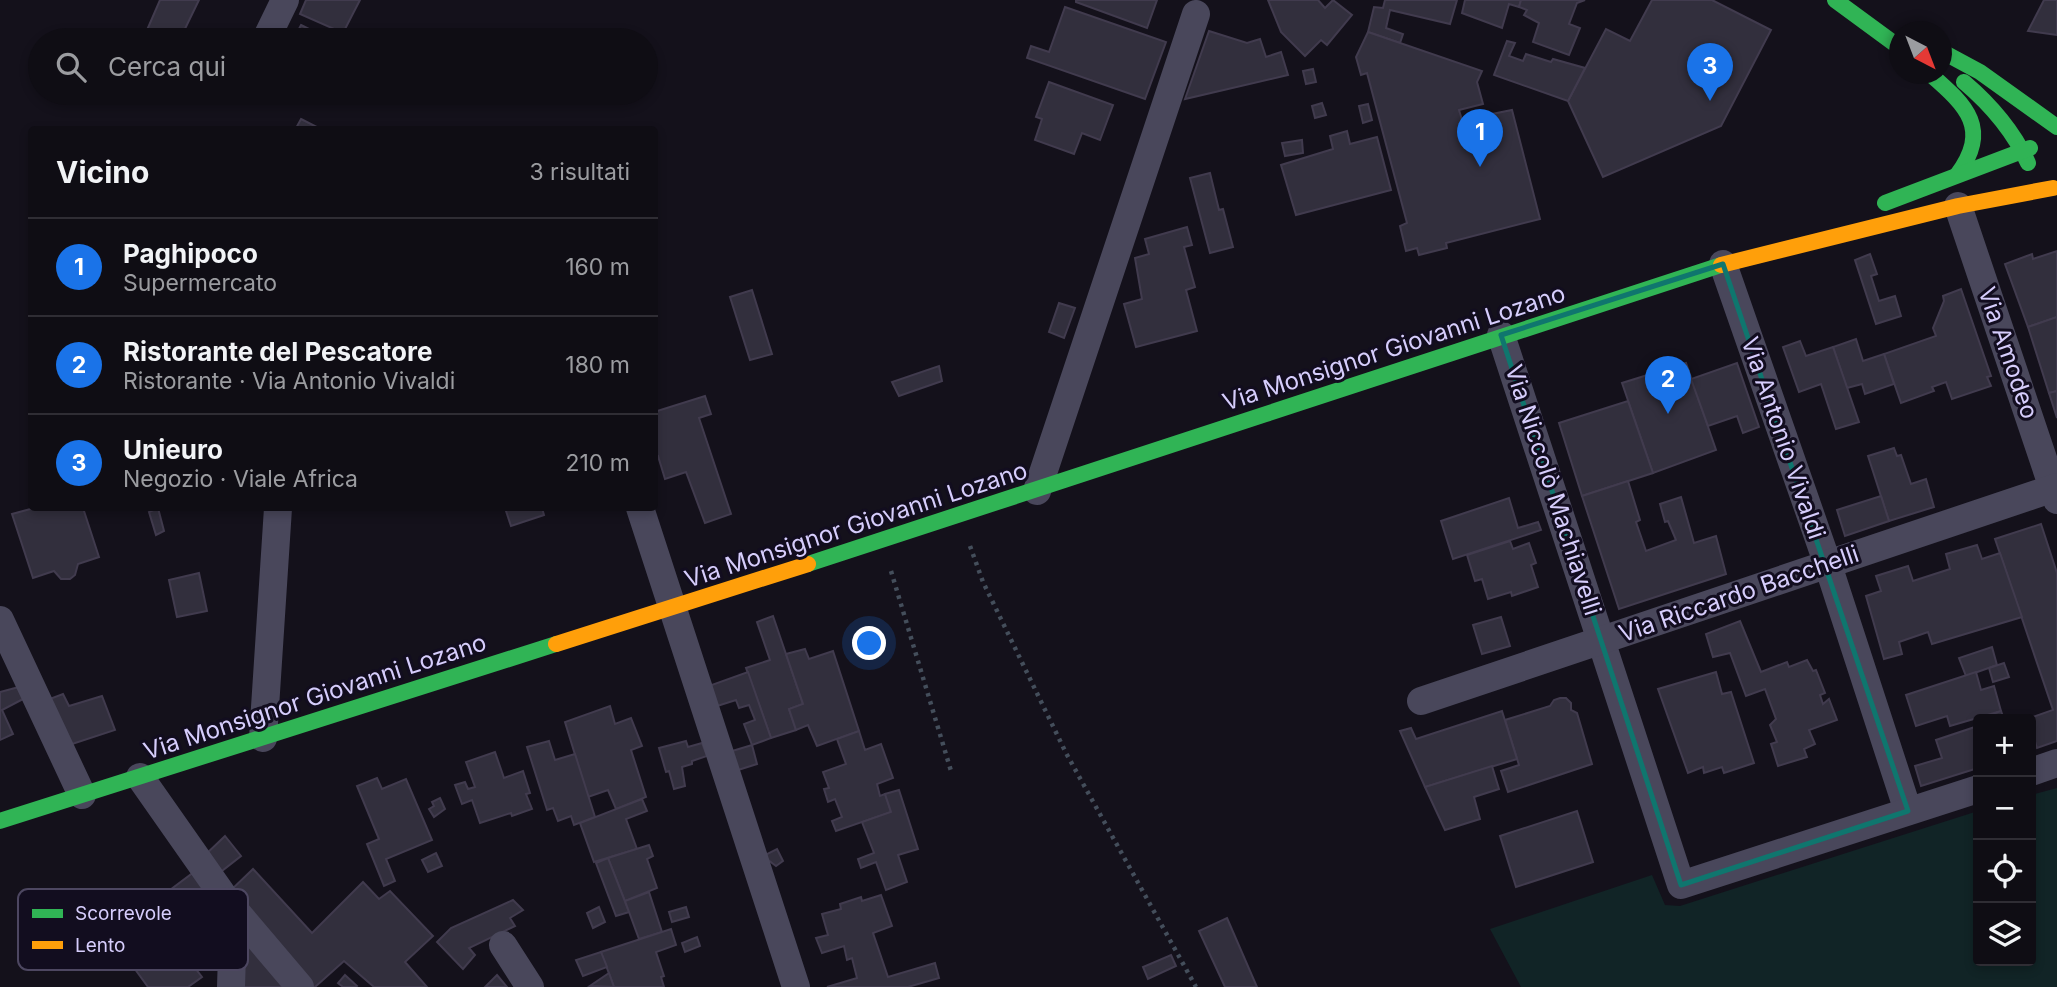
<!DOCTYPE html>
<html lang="it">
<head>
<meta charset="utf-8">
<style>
  :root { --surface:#0f0d14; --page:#1d1b22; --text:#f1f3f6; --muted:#9b9ca0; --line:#2f2d34; --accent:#1a73e8 }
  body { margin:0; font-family:Inter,sans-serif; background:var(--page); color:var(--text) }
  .controls { position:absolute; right:21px; bottom:21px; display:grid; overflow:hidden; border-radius:7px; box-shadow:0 4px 10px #0003 }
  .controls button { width:63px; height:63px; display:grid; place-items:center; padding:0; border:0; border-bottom:2px solid var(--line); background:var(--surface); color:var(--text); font:35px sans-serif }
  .compass { position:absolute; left:1889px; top:21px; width:63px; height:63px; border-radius:50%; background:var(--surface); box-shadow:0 4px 10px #0003; rotate:138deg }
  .you { position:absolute; left:870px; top:644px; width:24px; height:24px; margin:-18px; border:5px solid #fff; border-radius:50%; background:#1a73e8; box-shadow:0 0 0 10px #1a73e833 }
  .badge { display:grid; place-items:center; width:46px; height:46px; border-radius:50%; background:var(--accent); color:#fff; font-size:23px; font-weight:700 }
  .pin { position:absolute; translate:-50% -58px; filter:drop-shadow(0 2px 4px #0008) }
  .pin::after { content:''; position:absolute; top:37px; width:24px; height:21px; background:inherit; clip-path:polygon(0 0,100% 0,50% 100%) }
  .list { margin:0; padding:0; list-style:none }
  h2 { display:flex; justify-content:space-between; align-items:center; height:91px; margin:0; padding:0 28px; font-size:30px }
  h2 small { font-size:23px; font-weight:400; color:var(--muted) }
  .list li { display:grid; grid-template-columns:46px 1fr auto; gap:21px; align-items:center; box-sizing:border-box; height:98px; padding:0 28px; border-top:2px solid var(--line) }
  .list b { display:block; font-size:26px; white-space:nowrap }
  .list p { margin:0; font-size:23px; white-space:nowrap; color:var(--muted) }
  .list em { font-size:23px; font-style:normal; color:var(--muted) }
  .icon { flex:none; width:38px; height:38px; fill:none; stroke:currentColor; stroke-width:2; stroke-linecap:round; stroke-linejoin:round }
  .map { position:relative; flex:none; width:2057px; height:987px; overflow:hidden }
  .search { position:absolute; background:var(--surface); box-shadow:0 4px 10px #0003; left:28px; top:28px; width:630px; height:77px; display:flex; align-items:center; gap:18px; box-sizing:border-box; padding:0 24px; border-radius:38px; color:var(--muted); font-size:26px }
  .panel { position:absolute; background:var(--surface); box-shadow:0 4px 10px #0003; left:28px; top:126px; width:630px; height:385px; border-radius:7px }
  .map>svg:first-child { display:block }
</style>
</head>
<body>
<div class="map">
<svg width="2057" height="987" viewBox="0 0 2057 987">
  <rect width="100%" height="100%" fill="#14111b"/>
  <polygon fill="#112426" points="2057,788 2057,987 1521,987 1490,929 1652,875 1665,905 1680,906 1978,811 1978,961 2031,961 2031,795"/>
  <g fill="#322f3d" stroke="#413b4e" stroke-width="2">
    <polygon points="160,0 199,0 181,37 147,30"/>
    <polygon points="306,0 360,0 343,33 300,14"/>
    <polygon points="1076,0 1157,0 1147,28 1076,2"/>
    <polygon points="1268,0 1318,0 1325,8 1333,0 1352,15 1327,45 1321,40 1305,56 1281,32"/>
    <polygon points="1385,0 1457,0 1450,24 1390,10 1386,28 1403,34 1400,43 1368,32 1374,7 1383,8"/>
    <polygon points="1465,0 1521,0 1519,7 1509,4 1502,28 1462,13"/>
    <polygon points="1521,0 1585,0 1577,3 1569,24 1580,28 1569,55 1533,42 1539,23 1524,15 1527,10 1519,7"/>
    <polygon points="1652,0 1712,0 1771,30 1721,126 1603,177 1568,101 1606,29 1630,41"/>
    <polygon points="2044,0 2057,0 2057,35 2028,31"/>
    <polygon points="1065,7 1166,42 1145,99 1027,58 1031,46 1049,52"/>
    <polygon points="301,25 317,33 314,40 293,40"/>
    <polygon points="1209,31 1247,43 1260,39 1266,57 1281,52 1288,75 1185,99"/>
    <polygon points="1368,32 1482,71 1477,82 1483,104 1459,110 1462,120 1512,110 1540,219 1446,243 1447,248 1419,255 1417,248 1406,251 1400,226 1407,223 1367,73 1361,75 1356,57"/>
    <polygon points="1507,41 1515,43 1509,56 1523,61 1526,54 1551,62 1553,59 1585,68 1568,101 1494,75"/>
    <polygon points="1313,69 1316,82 1306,84 1303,71"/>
    <polygon points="1049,82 1113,105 1100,140 1082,133 1074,154 1035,140 1042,119 1036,117"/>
    <polygon points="1322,103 1326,115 1315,118 1312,106"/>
    <polygon points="1368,104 1372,120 1363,123 1359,106"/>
    <polygon points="301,119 321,129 321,130 295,130"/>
    <polygon points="1347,131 1350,144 1377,137 1391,190 1296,215 1281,165 1333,149 1330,136"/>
    <polygon points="1302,140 1303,153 1285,156 1282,143"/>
    <polygon points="1210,173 1219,210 1223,209 1233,247 1210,253 1190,178"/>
    <polygon points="1187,227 1192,245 1184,247 1195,287 1186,290 1197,331 1136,347 1124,304 1142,299 1135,258 1149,254 1145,239"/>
    <polygon points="2057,251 2057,317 2028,327 2005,264 2032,254 2033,259"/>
    <polygon points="1870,254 1877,274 1871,276 1879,301 1895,296 1901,316 1876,324 1855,260"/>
    <polygon points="1961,289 1991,376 1987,377 1991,386 1952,399 1946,382 1932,387 1934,391 1901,403 1884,354 1936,336 1933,328 1944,301 1943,296"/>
    <polygon points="752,290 772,354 750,360 730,297"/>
    <polygon points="1059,303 1075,308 1064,338 1049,332"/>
    <polygon points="2057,317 2057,391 2049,393 2028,327"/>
    <polygon points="1856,339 1863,361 1884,354 1894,384 1865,394 1862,384 1847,388 1833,347"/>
    <polygon points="1800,341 1806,356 1833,347 1859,422 1836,429 1821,384 1799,392 1783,347"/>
    <polygon points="1686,363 1716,450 1653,473 1622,383"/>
    <polygon points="1737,363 1759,427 1743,433 1737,416 1708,426 1691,379"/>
    <polygon points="939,366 942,381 899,396 892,382"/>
    <polygon points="2057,391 2057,418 2049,393"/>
    <polygon points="705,396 711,414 699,418 731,514 705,523 686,472 665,479 658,456 654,457 654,412"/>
    <polygon points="1628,401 1653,473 1582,496 1559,423"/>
    <polygon points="1894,448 1897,456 1901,455 1911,484 1926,479 1934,507 1889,521 1868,456"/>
    <polygon points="1628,481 1640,520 1636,522 1646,551 1676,540 1668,521 1665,522 1660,504 1681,497 1694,543 1716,536 1726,574 1619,609 1582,496"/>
    <polygon points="1881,496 1889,521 1845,536 1837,510"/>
    <polygon points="1509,498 1518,528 1538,522 1541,530 1453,559 1441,521"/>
    <polygon points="34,508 83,508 99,557 78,564 75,575 70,579 61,579 54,571 33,578 12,514"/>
    <polygon points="158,508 164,531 156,535 149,512"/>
    <polygon points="505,508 542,508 544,515 511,526"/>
    <polygon points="2041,524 2057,573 2057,741 2037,748 2031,729 2031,719 2027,719 2053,710 1995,539"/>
    <polygon points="1510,541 1513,549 1529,543 1536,563 1531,565 1538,587 1512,596 1511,592 1488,599 1482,579 1475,581 1467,555"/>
    <polygon points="1977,545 1982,559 2000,553 2022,617 1932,644 1928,632 1899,642 1902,654 1884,659 1866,596 1881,591 1876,576 1908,566 1913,581 1950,569 1946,554"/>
    <polygon points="199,573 207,611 177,617 169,580"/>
    <polygon points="773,616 803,704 789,709 796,730 771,738 746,668 770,660 757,622"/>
    <polygon points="1501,617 1510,646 1482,654 1473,625"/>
    <polygon points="1740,621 1761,672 1787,662 1789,667 1807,660 1813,671 1816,670 1825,693 1820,695 1823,704 1829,699 1837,720 1809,730 1815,744 1804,749 1807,757 1778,766 1771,744 1777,742 1770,725 1776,719 1765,689 1746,696 1730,653 1713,657 1706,634"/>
    <polygon points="1992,647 1997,665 1966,676 1959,658"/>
    <polygon points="805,649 809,659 833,651 859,731 817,746 808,725 796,730 789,709 803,704 786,654"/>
    <polygon points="2004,663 2009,677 1993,682 1989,668"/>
    <polygon points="748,672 771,738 752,745 744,724 755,720 749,705 739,708 736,700 714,707 706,687"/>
    <polygon points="1716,672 1722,694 1731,692 1754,763 1724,773 1722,767 1704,773 1703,767 1688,773 1658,689"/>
    <polygon points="1976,672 1981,690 1994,686 2001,711 1950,726 1947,716 1916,726 1906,695"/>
    <polygon points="19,687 25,698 2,710 13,734 0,740 0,692"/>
    <polygon points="63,694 69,706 102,696 115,730 69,745 47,700"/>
    <polygon points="1560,698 1566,698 1571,703 1571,710 1577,713 1592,764 1508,792 1501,771 1519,765 1505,720 1550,706 1554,700"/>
    <polygon points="610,706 615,724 631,718 642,746 631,750 646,797 616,809 608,790 588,797 565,722"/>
    <polygon points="1502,711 1517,759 1425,787 1400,731 1411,728 1416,739"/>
    <polygon points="2001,711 2004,719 1979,719"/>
    <polygon points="1978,726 1978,768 1921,786 1915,766 1942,758 1936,740"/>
    <polygon points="859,731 865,750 881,744 893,778 877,784 880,796 885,794 891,812 836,831 832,821 842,817 835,799 828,802 824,789 829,788 823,772 846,764 837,739"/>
    <polygon points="549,741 555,760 575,754 595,817 574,825 571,816 558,821 553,808 547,810 527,747"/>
    <polygon points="686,741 688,747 702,743 707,756 692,761 692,764 682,767 685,786 674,789 669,771 666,772 659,748"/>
    <polygon points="752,745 757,764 735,771 729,752"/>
    <polygon points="495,752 504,778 523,771 530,793 526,794 532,809 512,816 511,813 480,823 472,800 462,804 455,785 465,782 468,789 475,787 466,762"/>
    <polygon points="1492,766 1499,789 1474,797 1480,819 1445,830 1425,787"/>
    <polygon points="377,778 382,789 406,779 432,840 386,859 395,881 384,886 367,844 379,839 357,786"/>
    <polygon points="899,790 918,849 898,855 907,882 886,890 876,862 861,868 858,859 874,853 862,822 891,812 885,794"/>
    <polygon points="440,798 445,809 434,817 429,809 434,806 432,802"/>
    <polygon points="642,799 647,811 626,819 637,849 594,862 580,823"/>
    <polygon points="1577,811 1593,862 1516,887 1500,836"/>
    <polygon points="225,836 241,856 218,874 204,856"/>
    <polygon points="649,845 653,856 647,859 657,888 625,901 608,858"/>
    <polygon points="777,849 783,861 776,866 763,856"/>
    <polygon points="436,853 442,866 428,872 422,860"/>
    <polygon points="608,858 629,912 616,916 596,863"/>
    <polygon points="253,869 312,933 363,882 379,899 390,891 433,936 405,962 427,987 374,987 344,961 315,987 311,987 229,892"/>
    <polygon points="194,872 209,894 222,943 192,964 202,977 188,987 148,987 124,954 185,911 170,890"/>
    <polygon points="649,892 662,932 639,939 625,901"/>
    <polygon points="881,895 892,926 873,933 888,977 935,963 939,978 908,987 827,987 857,978 852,958 847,960 844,946 822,953 816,938 828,935 822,914 841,909 840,904 861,897 862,901"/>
    <polygon points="513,900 523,910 510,918 515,926 469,948 475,955 463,969 437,942 451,928"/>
    <polygon points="599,907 605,922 593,928 587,913"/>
    <polygon points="686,907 689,917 672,922 669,912"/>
    <polygon points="1227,918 1257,987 1225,987 1199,931"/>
    <polygon points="671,929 676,945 656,952 664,976 661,977 664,987 614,987 601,952"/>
    <polygon points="697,937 700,946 685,952 682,943"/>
    <polygon points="249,938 293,987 244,987 237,943"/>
    <polygon points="601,952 607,967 583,976 576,960"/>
    <polygon points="1171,955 1176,966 1148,979 1143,967"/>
    <polygon points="609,973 614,987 590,986"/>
    <polygon points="345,975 357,986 356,987 343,987 338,983"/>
    <polygon points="497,975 507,987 485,987"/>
  </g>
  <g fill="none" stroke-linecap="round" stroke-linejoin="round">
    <g stroke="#444e5b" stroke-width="4.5" stroke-dasharray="3.5 5" stroke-linecap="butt">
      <polyline points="970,546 983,582 1066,753 1196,987"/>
      <polyline points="891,571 951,771"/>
    </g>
    <g stroke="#49475b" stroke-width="28">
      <polyline points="266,39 285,0"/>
      <polyline points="1958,206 2057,500"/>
      <polyline points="1723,264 1828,565 1908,811"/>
      <polyline points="1501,335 1681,885 1978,789"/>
      <polyline points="1037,491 1196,14"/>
      <polyline points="640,508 796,987"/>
      <polyline points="0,620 82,795"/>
      <polyline points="1421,701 2057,487"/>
      <polyline points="263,738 278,508"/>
      <polyline points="2031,772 2057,763"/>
      <polyline points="140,777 227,901 300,987"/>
      <polyline points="227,901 232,954 231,987"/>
      <polyline points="503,945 530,987"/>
    </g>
    <g stroke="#30b455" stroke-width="16">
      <polyline points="1835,0 1899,47"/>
      <polyline points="1941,51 1980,72 2057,127"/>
      <path d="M 1930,74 C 1967,106 1991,129 1957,175"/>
      <path d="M 1964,82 C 1991,105 2013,130 2028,163"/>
      <polyline points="1885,203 2030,148"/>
      <path d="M 808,564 C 1113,467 1416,362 1721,265"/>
      <polyline points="0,821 556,644"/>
    </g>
    <g stroke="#ff9f0a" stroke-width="16">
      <polyline points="1721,265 1958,206 2053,188"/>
      <polyline points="556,644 808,564"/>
    </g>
  </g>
  <path fill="none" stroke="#0f766e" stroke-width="5" stroke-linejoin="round" d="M 1723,264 L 1908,811 L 1681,885 L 1501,335 Z"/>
  <g text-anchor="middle" stroke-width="6" stroke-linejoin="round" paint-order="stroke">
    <g font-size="24" fill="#d6cdfc" stroke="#120d1f">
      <text transform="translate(1394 348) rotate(-18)" y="8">Via Monsignor Giovanni Lozano</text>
      <text transform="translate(2008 353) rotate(71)" y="8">Via Amodeo</text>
      <text transform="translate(1783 438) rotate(71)" y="8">Via Antonio Vivaldi</text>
      <text transform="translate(1553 490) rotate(72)" y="8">Via Niccolò Machiavelli</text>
      <text transform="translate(856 525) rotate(-18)" y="8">Via Monsignor Giovanni Lozano</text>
      <text transform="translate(1739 594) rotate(-19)" y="8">Via Riccardo Bacchelli</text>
      <text transform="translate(315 697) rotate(-18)" y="8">Via Monsignor Giovanni Lozano</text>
    </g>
  </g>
  <rect x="18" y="889" width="230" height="81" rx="10" fill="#120d1f" stroke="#4d4761" stroke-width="2"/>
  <rect x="32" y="909" width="31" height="9" fill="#30b455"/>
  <rect x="32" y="941" width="31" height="8" fill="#ff9f0a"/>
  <g font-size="19" fill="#d6cdfc">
    <text x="75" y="920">Scorrevole</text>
    <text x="75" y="952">Lento</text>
  </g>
</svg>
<div class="controls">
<button>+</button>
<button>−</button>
<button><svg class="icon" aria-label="locate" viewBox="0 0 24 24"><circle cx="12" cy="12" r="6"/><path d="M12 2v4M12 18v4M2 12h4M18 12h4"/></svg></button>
<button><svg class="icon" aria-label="layers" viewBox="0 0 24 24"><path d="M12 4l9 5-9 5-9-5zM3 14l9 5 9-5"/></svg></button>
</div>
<svg class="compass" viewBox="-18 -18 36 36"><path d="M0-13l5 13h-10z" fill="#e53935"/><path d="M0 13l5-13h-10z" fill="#9b9ca0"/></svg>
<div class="you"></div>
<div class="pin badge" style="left:1480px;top:167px">1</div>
<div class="pin badge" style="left:1668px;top:414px">2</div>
<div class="pin badge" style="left:1710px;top:101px">3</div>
<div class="search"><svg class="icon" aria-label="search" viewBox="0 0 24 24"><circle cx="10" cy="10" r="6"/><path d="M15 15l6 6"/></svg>Cerca qui</div>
<section class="panel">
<h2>Vicino<small>3 risultati</small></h2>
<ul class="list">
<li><span class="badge">1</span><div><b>Paghipoco</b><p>Supermercato</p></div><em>160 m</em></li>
<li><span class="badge">2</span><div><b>Ristorante del Pescatore</b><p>Ristorante · Via Antonio Vivaldi</p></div><em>180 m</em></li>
<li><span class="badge">3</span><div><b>Unieuro</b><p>Negozio · Viale Africa</p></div><em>210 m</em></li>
</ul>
</section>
</div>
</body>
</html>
